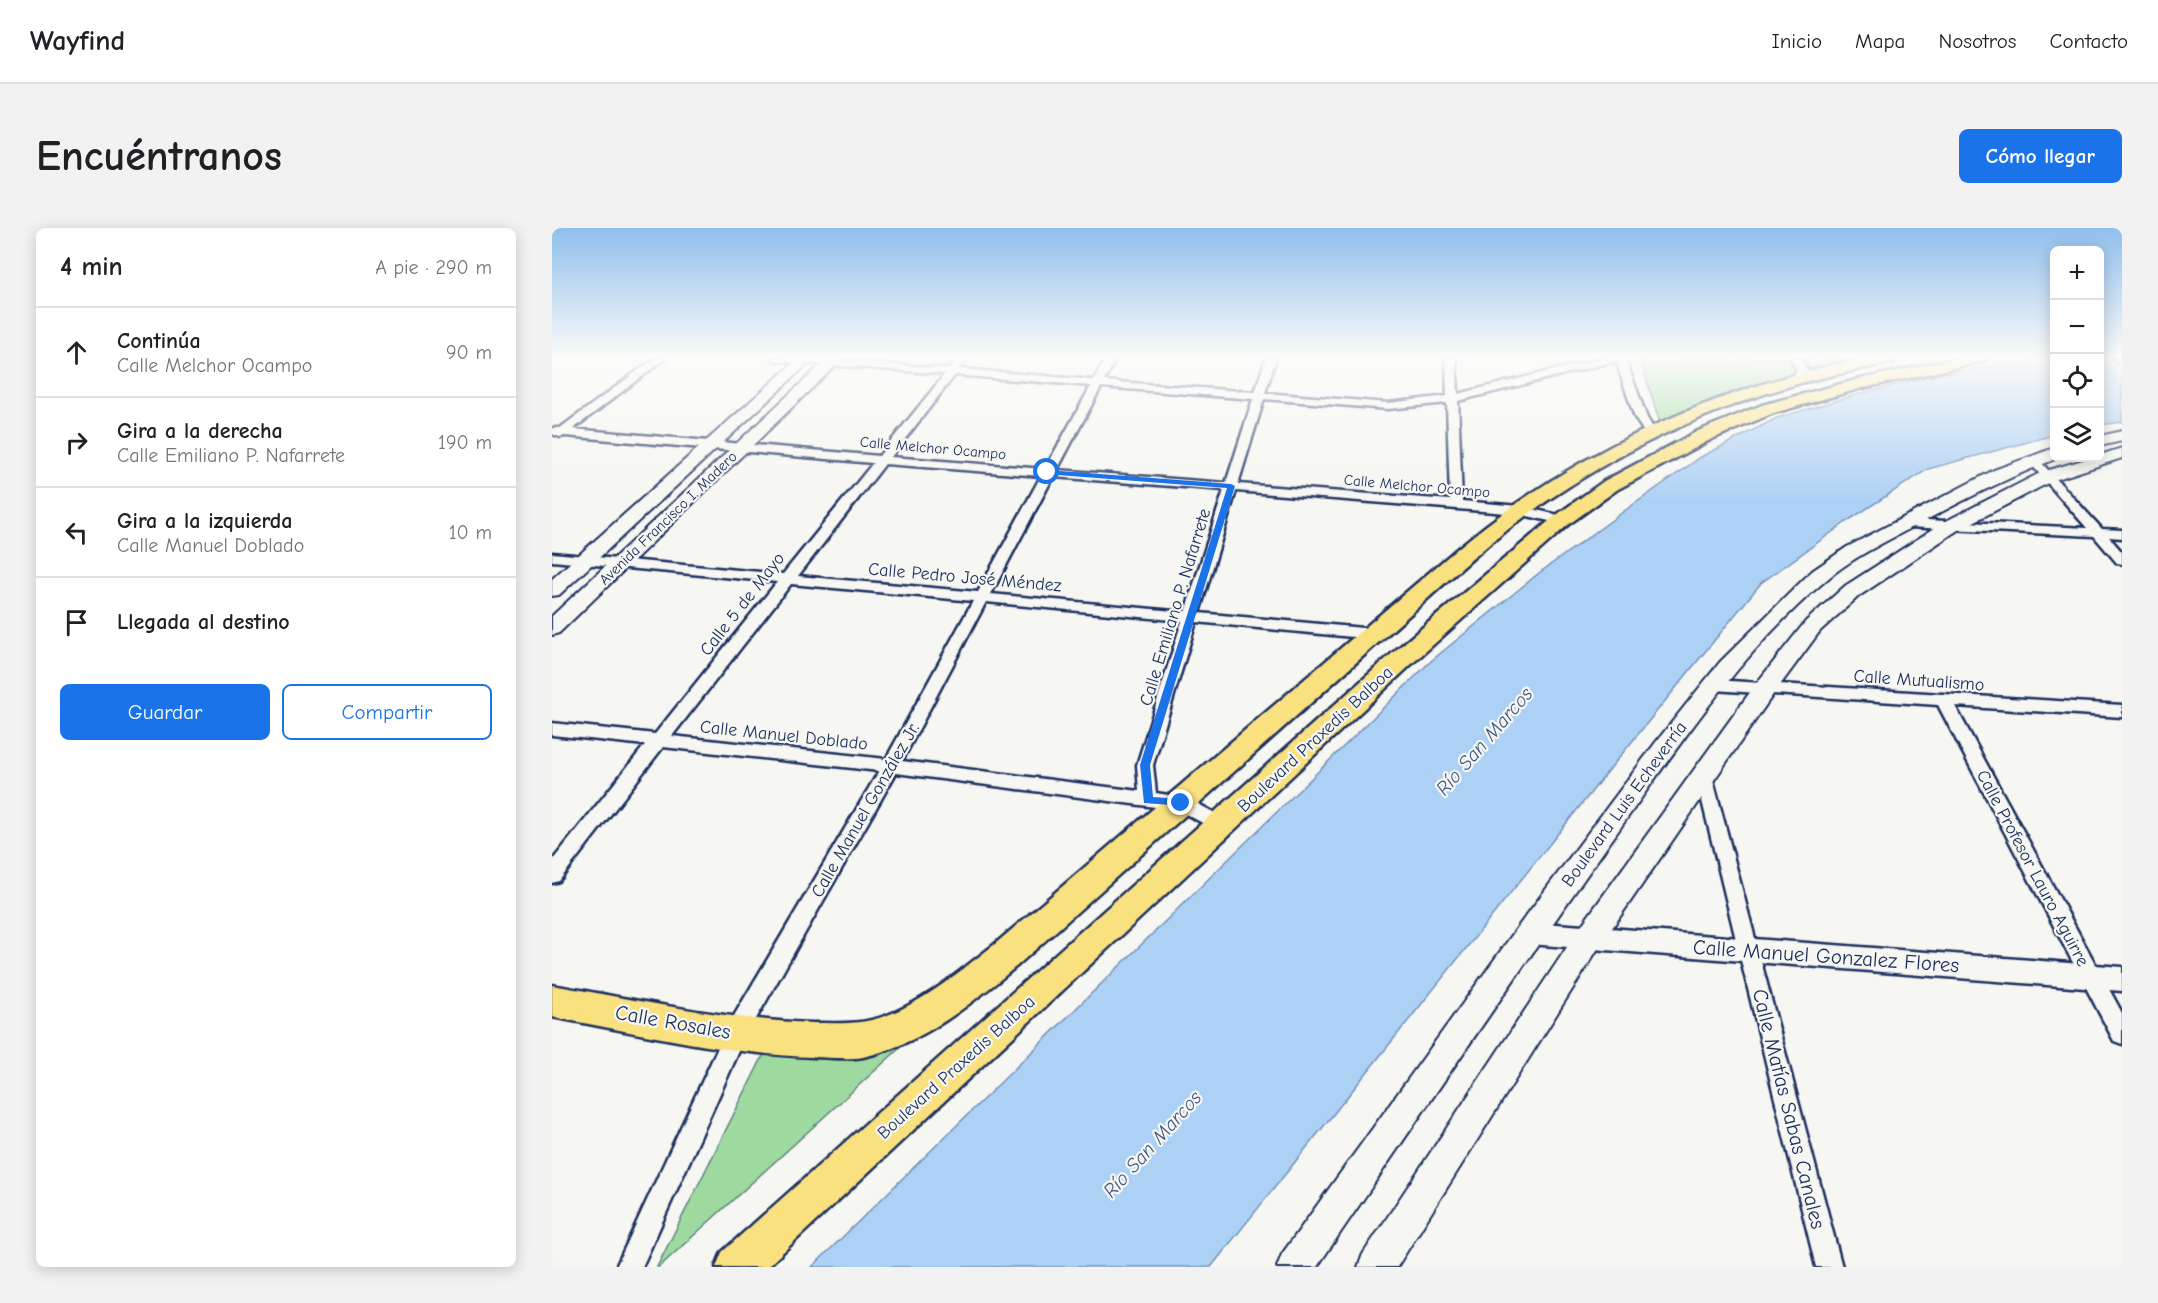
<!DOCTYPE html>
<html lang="es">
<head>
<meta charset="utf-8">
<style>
  :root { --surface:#fff; --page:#f2f2f2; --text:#202124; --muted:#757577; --line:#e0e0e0; --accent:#1a73e8 }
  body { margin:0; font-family:"Comic Neue",sans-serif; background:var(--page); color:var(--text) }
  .controls { position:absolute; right:18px; top:18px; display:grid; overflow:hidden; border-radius:9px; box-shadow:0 3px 15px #0003 }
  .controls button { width:54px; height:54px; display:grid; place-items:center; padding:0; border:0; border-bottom:2px solid var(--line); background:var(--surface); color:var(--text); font:30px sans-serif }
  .stop { position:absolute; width:18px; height:18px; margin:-14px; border:4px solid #1a73e8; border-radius:50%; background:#fff }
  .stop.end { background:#1a73e8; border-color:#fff; box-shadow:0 2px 6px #0008 }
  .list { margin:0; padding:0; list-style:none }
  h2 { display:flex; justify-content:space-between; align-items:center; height:78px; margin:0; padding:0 24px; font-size:26px }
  h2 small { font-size:20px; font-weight:400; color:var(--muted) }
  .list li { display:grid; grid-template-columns:39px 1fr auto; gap:18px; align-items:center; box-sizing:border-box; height:90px; padding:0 24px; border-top:2px solid var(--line) }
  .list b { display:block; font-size:22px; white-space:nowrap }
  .list p { margin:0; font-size:20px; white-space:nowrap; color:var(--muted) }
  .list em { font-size:20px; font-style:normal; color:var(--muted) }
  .actions { display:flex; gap:12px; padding:18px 24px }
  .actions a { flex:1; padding:14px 0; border:2px solid var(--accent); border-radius:9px; text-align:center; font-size:21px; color:var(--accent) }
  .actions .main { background:var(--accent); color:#fff }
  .icon { flex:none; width:33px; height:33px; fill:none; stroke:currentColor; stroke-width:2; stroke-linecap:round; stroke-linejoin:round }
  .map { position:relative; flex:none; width:1570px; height:1039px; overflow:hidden; border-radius:9px }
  header { display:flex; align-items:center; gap:36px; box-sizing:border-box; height:84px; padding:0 30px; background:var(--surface); border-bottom:2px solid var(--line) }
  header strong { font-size:28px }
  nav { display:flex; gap:33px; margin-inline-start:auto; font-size:21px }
  .intro { display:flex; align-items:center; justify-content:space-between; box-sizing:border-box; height:144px; padding:0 36px }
  h1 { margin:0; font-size:42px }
  .button { padding:15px 27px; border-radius:9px; background:var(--accent); color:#fff; font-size:21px; font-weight:700 }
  main { display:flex; gap:36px; padding:0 36px }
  aside { flex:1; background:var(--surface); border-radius:9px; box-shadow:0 3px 15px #0003 }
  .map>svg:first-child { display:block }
</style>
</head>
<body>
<header>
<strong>Wayfind</strong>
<nav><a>Inicio</a><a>Mapa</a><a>Nosotros</a><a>Contacto</a></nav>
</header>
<div class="intro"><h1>Encuéntranos</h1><a class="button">Cómo llegar</a></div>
<main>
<aside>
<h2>4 min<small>A pie · 290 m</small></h2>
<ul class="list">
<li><svg class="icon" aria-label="ahead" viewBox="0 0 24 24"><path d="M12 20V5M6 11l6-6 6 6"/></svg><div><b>Continúa</b><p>Calle Melchor Ocampo</p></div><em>90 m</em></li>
<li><svg class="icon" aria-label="right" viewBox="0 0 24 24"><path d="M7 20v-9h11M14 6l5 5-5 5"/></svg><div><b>Gira a la derecha</b><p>Calle Emiliano P. Nafarrete</p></div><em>190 m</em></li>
<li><svg class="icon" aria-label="left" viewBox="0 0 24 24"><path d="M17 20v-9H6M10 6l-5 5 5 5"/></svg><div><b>Gira a la izquierda</b><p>Calle Manuel Doblado</p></div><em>10 m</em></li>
<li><svg class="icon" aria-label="arrive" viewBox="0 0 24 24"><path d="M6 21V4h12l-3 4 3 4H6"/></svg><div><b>Llegada al destino</b></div></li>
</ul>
<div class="actions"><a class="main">Guardar</a><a>Compartir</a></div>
</aside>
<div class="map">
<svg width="1570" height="1039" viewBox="0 0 1570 1039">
  <rect width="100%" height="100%" fill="#f6f6f2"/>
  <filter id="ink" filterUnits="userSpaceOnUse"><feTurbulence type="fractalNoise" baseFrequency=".0167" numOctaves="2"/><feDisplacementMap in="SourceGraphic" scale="12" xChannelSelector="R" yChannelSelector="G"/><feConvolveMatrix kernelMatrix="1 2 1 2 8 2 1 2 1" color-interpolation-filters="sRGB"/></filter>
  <g filter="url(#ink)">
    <g fill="#9ed9a0" stroke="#5c847f" stroke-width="1.5">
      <polygon points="1117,130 1235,130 1242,139 1242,148 1108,195 1088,131"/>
      <polygon points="1251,130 1326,130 1261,146"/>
      <polygon points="360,809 107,1039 105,1039 214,822"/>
    </g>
    <g fill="#add0f5" stroke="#7390b9" stroke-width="1.5">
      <polygon points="1494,130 1502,130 1502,207 1376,241 1297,292 1209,355 1061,537 659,1039 260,1039 879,433 987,345 1075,281 1149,229 1225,190 1307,166 1389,146"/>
      <polygon points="1548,130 1570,130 1570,194 1548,197"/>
    </g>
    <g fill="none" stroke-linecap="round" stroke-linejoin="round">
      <defs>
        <g id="minor">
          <path d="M 103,130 L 114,130 L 21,201 L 327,228 L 393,146 L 224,133 L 219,130 L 261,130 L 397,141 L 406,130 L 416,130 L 407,141 L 542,152 L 554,130 L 564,130 L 552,153 L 703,164 L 714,130 L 724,130 L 713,165 L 836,175 L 895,168 L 894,130 L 904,130 L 906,166 L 1050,130 L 1073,130 L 1095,190 L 1104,205 L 1098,208 L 1094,207 L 1083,190 L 1064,133 L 906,173 L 910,273 L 967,278 L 1015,289 L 1016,292 L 1010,296 L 967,286 L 684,263 L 647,385 L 822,401 L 829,406 L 822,411 L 644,394 L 601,537 L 604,565 L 635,570 L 676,592 L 679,597 L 676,602 L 670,604 L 664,602 L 626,582 L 344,545 L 192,812 L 90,1039 L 64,1039 L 176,798 L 327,543 L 111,519 L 7,653 L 0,655 L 0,633 L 93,517 L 0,507 L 0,495 L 103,506 L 225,354 L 0,333 L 0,325 L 231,346 L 321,235 L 13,208 L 8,209 L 0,206 L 0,200 L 8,200 ZM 403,147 L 539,158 L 493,241 L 339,229 ZM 549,159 L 701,171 L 674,255 L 505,242 ZM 712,171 L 836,181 L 895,175 L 898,272 L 686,256 ZM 333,236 L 489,248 L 426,364 L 246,348 ZM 501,249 L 672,262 L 633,384 L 439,366 ZM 239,356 L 421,373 L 334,531 L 120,508 ZM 434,374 L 630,393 L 585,537 L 587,563 L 350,533 Z"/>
          <polygon points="1238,130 1248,130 1255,142 1249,153 1240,151 1245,142"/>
          <polygon points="1482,229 1486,231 1550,301 1570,302 1570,310 1557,309 1570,324 1570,336 1565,335 1542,308 1355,299 1349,295 1355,291 1535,300 1478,235 1476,233"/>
          <polygon points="1162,452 1570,477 1570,489 1403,478 1570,785 1570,816 1562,813 1386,477 1162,462 1157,461 1154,457 1157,453"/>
          <polygon points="1152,541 1158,543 1160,548 1290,1039 1264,1039 1144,548 1146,543"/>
        </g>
        <polygon id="tertiary" points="978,694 1570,739 1570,763 978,716 969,713 966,705 969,697"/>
        <g id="secondary">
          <polygon points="247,130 262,130 7,367 0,368 0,351"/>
          <polygon points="276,130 291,130 7,405 0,407 0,388"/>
          <polygon points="1562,130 1570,130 1570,135 1565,134"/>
          <polygon points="1570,203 1570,213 1548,218 1548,208"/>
          <path d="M 1502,220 L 1502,230 L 1506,230 C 1454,250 1408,274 1359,300 C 1329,316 1298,331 1273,353 C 1183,429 1117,532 1049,627 C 953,763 859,901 765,1039 L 725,1039 L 730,1026 L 968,696 L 1104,514 L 1168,434 L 1260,343 L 1295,319 L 1442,242 Z"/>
          <polygon points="1570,220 1570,230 1502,252 1406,302 1307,368 1268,403 1220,468 1047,719 845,1039 806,1039 811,1026 1027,701 1204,456 1254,393 1293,358 1392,294 1490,244 1538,230 1548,230 1548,227"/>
        </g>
        <g id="primary">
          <path d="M 1313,130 L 1345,130 L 1343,133 C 1310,142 1277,147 1245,156 C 1127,190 1014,249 921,330 L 466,737 C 420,775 371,816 311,829 C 295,832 277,829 261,829 C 173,826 87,805 0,789 L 0,757 C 87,772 173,792 261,795 C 286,795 309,797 333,788 C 374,773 409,742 443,716 L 906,320 C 1022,223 1165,159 1313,130 Z"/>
          <polygon points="1405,130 1435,130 1433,133 1307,161 1222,185 1160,211 1066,261 1017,296 863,433 215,1039 164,1039 170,1024 845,421 1003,288 1052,253 1146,203 1210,177 1304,152"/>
        </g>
      </defs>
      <use href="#minor" stroke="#1b2f5e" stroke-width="5"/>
      <use href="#tertiary" stroke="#1b2f5e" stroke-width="5"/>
      <use href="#secondary" stroke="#1b2f5e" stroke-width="4"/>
      <use href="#primary" stroke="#1b2f5e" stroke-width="5"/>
      <use href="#minor" fill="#f6f6f2" fill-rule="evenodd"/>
      <use href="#tertiary" fill="#f6f6f2" fill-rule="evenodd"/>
      <use href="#secondary" fill="#f6f6f2" fill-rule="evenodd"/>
      <use href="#primary" fill="#fae180" fill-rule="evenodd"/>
    </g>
  </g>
  <linearGradient id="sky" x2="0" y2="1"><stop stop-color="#90bfed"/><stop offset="0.47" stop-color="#fbfbf9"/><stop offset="1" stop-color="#fbfbf9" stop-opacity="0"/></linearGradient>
  <rect width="1570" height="275" fill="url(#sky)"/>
  <polygon fill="#1a73e8" points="495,242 679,256 683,258 598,537 601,569 629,571 633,572 633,578 592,575 588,537 675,260 493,246"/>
  <g text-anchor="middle" stroke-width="4.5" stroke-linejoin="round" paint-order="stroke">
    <g font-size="15" fill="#1b2f5e" stroke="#f6f6f2">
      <text transform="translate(381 220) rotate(5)" y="5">Calle Melchor Ocampo</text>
      <text transform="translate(865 258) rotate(5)" y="5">Calle Melchor Ocampo</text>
      <text transform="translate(116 290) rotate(-44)" y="5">Avenida Francisco I. Madero</text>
    </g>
    <g font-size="18" fill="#1b2f5e" stroke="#f6f6f2">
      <text transform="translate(413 349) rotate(5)" y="6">Calle Pedro José Méndez</text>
      <text transform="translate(190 376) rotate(-52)" y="6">Calle 5 de Mayo</text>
      <text transform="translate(623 379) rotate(-73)" y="6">Calle Emiliano P. Nafarrete</text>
      <text transform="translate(1367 452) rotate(4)" y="6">Calle Mutualismo</text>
      <text transform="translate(232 507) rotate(6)" y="6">Calle Manuel Doblado</text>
      <text transform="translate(763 511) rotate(-43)" y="6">Boulevard Praxedis Balboa</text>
      <text transform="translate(1072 576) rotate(-54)" y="6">Boulevard Luis Echeverría</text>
      <text transform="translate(313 582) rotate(-60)" y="6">Calle Manuel González Jr.</text>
      <text transform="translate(1481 640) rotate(62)" y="6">Calle Profesor Lauro Aguirre</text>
      <text transform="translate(404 839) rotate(-42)" y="6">Boulevard Praxedis Balboa</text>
    </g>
    <g font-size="20" font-style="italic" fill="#405784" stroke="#f6f6f2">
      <text transform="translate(932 513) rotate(-49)" y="7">Río San Marcos</text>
      <text transform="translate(600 916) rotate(-48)" y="7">Río San Marcos</text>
    </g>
    <g font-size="21" fill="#1b2f5e" stroke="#f6f6f2">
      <text transform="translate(1274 728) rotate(4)" y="7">Calle Manuel Gonzalez Flores</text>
      <text transform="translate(121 794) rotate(10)" y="7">Calle Rosales</text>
      <text transform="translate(1237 881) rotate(76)" y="7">Calle Matías Sabas Canales</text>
    </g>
  </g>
</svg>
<div class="controls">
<button>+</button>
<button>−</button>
<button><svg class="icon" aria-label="locate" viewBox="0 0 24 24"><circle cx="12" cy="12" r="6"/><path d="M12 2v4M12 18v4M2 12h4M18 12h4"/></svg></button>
<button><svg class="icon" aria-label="layers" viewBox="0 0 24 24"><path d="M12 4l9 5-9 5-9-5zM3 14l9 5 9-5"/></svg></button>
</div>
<div class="stop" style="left:495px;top:244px"></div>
<div class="stop end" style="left:629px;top:575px"></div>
</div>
</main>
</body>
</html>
